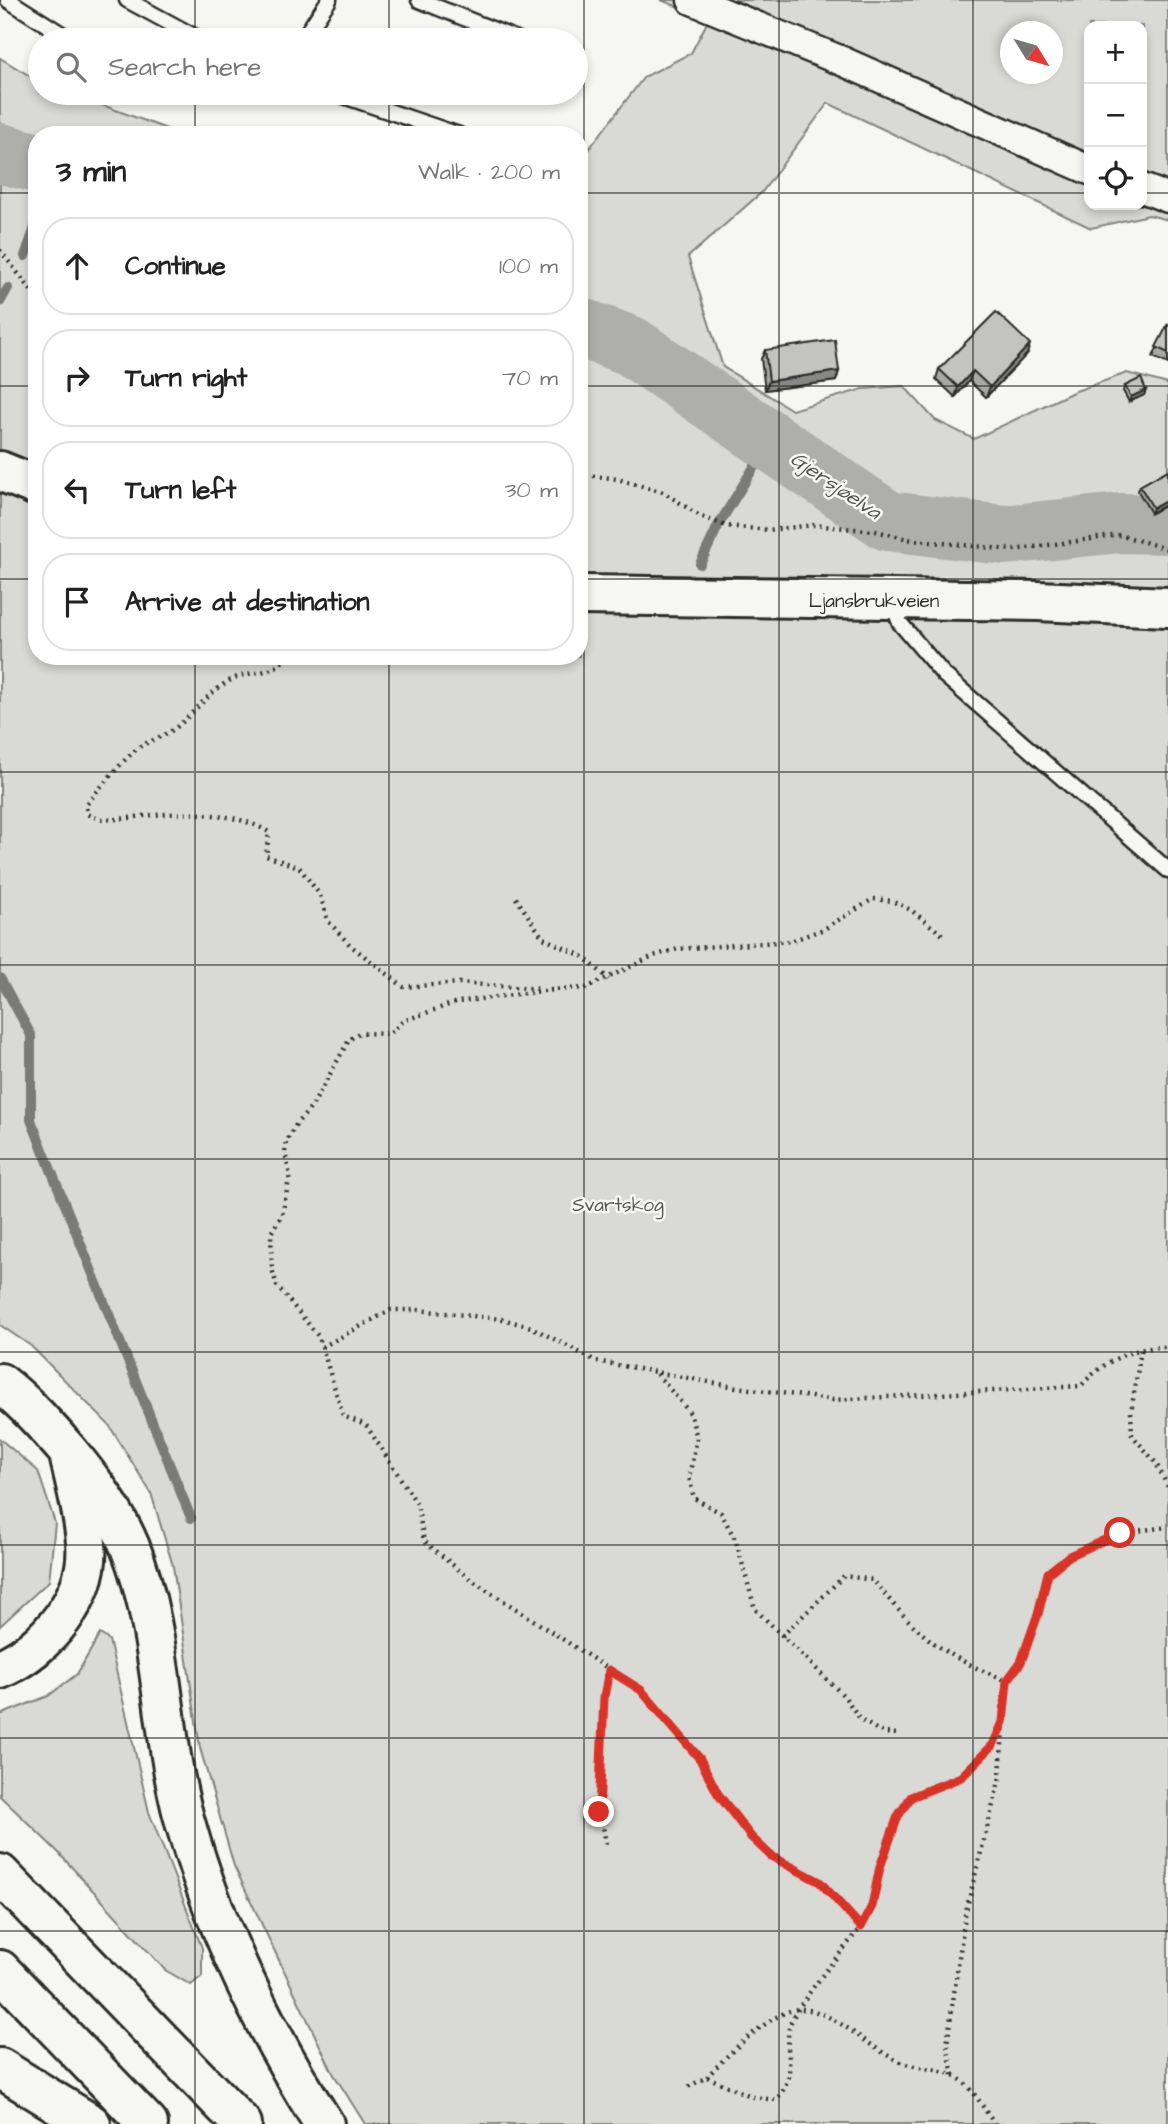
<!DOCTYPE html>
<html lang="en">
<head>
<meta charset="utf-8">
<style>
  :root { --surface:#fff; --page:#f2f2f2; --text:#222; --muted:#767676; --line:#e0e0e0 }
  body { margin:0; font-family:"Architects Daughter",sans-serif; background:var(--page); color:var(--text) }
  .controls { position:absolute; right:21px; top:21px; display:grid; overflow:hidden; border-radius:14px; box-shadow:0 4px 10px #0003 }
  .controls button { width:63px; height:63px; display:grid; place-items:center; padding:0; border:0; border-bottom:2px solid var(--line); background:var(--surface); color:var(--text); font:35px sans-serif }
  .compass { position:absolute; left:1000px; top:21px; width:63px; height:63px; border-radius:50%; background:var(--surface); box-shadow:0 4px 10px #0003; rotate:127deg }
  .stop { position:absolute; width:21px; height:21px; margin:-16px; border:5px solid #d93025; border-radius:50%; background:#fff }
  .stop.end { background:#d93025; border-color:#fff; box-shadow:0 2px 7px #0008 }
  .list { margin:0; padding:0; list-style:none }
  h2 { display:flex; justify-content:space-between; align-items:center; height:91px; margin:0; padding:0 28px; font-size:30px }
  h2 small { font-size:23px; font-weight:400; color:var(--muted) }
  .list li { display:grid; grid-template-columns:46px 1fr auto; gap:21px; align-items:center; box-sizing:border-box; height:98px; margin:0 14px 14px; padding:0 14px; border:2px solid var(--line); border-radius:28px }
  .list b { display:block; font-size:26px; white-space:nowrap }
  .list em { font-size:23px; font-style:normal; color:var(--muted) }
  .icon { flex:none; width:38px; height:38px; fill:none; stroke:currentColor; stroke-width:2; stroke-linecap:round; stroke-linejoin:round }
  .map { position:relative; flex:none; width:1168px; height:2124px; overflow:hidden }
  .search { position:absolute; background:var(--surface); box-shadow:0 4px 10px #0003; left:28px; top:28px; width:560px; height:77px; display:flex; align-items:center; gap:18px; box-sizing:border-box; padding:0 24px; border-radius:38px; color:var(--muted); font-size:26px }
  .panel { position:absolute; background:var(--surface); box-shadow:0 4px 10px #0003; left:28px; top:126px; width:560px; height:539px; border-radius:28px }
  .map>svg:first-child { display:block }
</style>
</head>
<body>
<div class="map">
<svg width="1168" height="2124" viewBox="0 0 1168 2124">
  <rect width="100%" height="100%" fill="#f6f6f2"/>
  <filter id="ink" filterUnits="userSpaceOnUse"><feTurbulence type="fractalNoise" baseFrequency=".0143" numOctaves="2"/><feDisplacementMap in="SourceGraphic" scale="14" xChannelSelector="R" yChannelSelector="G"/><feConvolveMatrix kernelMatrix="1 2 1 2 8 2 1 2 1" color-interpolation-filters="sRGB"/></filter>
  <g filter="url(#ink)">
    <g fill="#d9d9d5" stroke="#828280" stroke-width="2" fill-rule="evenodd">
      <path d="M 661,0 L 1168,0 L 1168,220 L 1149,215 L 1091,228 L 828,103 L 762,192 L 688,257 L 723,367 L 792,410 L 863,389 L 904,386 L 935,420 L 974,439 L 1073,392 L 1127,373 L 1168,384 L 1168,2124 L 365,2124 L 333,2073 L 234,1866 L 200,1748 L 173,1566 L 151,1493 L 109,1425 L 31,1346 L 0,1325 L 0,58 L 40,82 L 40,93 L 70,93 L 183,135 L 37,135 L 37,656 L 579,656 L 579,162 L 644,77 L 691,53 L 709,19 ZM 1089,26 L 1142,26 L 1142,205 L 1089,205 ZM 1010,32 L 1052,32 L 1052,74 L 1010,74 Z"/>
      <polygon points="0,1439 38,1471 55,1523 49,1581 0,1626"/>
      <polygon points="100,1634 109,1640 149,1812 202,1948 202,1976 191,1985 165,1970 57,1851 0,1796 0,1715 48,1696 77,1674"/>
    </g>
    <g fill="none" stroke-linecap="round" stroke-linejoin="round">
      <g stroke="#7a7a78" stroke-width="10">
        <polyline points="25,256 37,222"/>
        <polyline points="0,302 8,288"/>
        <polyline points="700,564 719,524 770,441"/>
        <polyline points="0,978 31,1035 31,1120 191,1518"/>
      </g>
      <g stroke="#aeaeab" stroke-width="60">
        <polyline points="0,153 37,163"/>
        <polyline points="579,327 631,346 888,521 1004,535 1120,523 1168,524"/>
      </g>
      <defs>
        <g id="lane">
          <polyline points="8,0 71,40"/>
          <polyline points="127,0 201,40"/>
          <polyline points="419,0 519,40"/>
          <polyline points="302,40 329,0"/>
          <polyline points="335,93 459,135"/>
          <polyline points="892,602 900,623 944,675 1168,870"/>
        </g>
        <g id="street">
          <polyline points="692,0 842,61 1089,170"/>
          <polyline points="1142,188 1168,198"/>
        </g>
        <g id="secondary">
          <polyline points="0,471 37,486"/>
          <polyline points="579,595 1038,601 1168,607"/>
        </g>
        <g id="highway">
          <path d="M 0,1383 C 25,1402 46,1426 67,1450 C 92,1480 115,1511 130,1547 C 164,1632 160,1734 185,1822 C 215,1929 265,2031 324,2124"/>
          <path d="M 0,1669 C 46,1649 91,1596 86,1543 C 84,1515 76,1486 70,1459"/>
          <polyline points="0,1874 242,2124"/>
          <polyline points="0,1970 148,2124"/>
          <polyline points="0,2068 91,2124"/>
        </g>
      </defs>
      <use href="#lane" stroke="#2b2b2b" stroke-width="19"/>
      <use href="#street" stroke="#2b2b2b" stroke-width="33"/>
      <use href="#secondary" stroke="#2b2b2b" stroke-width="44"/>
      <use href="#highway" stroke="#2b2b2b" stroke-width="44"/>
      <g stroke="#2b2b2b" stroke-width="4.5" stroke-dasharray="2 5" stroke-linecap="butt">
        <polyline points="0,250 37,298"/>
        <polyline points="579,474 618,479 663,492 700,516 726,526 769,530 814,525 876,531 912,540 1013,550 1120,535 1168,549"/>
        <path d="M 287,656 C 272,677 256,669 235,678 C 211,689 198,709 178,726 C 166,736 153,739 141,746 C 126,756 98,790 86,805 L 87,814 C 105,824 132,817 152,815 C 191,812 235,812 269,832 L 266,856 L 299,867 L 320,895 L 328,921 L 350,945 L 404,987 L 459,983 L 541,989"/>
        <polyline points="516,898 543,938 582,956 609,979"/>
        <polyline points="550,990 586,988 653,956 678,949 791,941 824,929 873,899 892,901 911,910 944,936"/>
        <path d="M 552,990 L 457,1002 L 403,1021 L 390,1034 L 359,1033 L 349,1040 L 311,1108 L 297,1123 L 286,1142 L 285,1153 L 290,1175 L 282,1215 L 271,1233 L 272,1269 L 277,1286 L 319,1337 L 343,1416 L 366,1425 L 417,1504 L 424,1541 L 470,1579 L 641,1690 L 700,1759 L 718,1794 L 751,1837 L 771,1856 L 820,1882 L 861,1927 C 847,1945 791,2011 789,2028 C 784,2059 799,2071 776,2100 L 753,2097 L 707,2077 L 686,2088"/>
        <path d="M 322,1347 L 391,1310 L 417,1310 L 502,1319 L 531,1327 L 596,1361 L 736,1387 L 833,1400 L 1081,1386 C 1103,1361 1134,1346 1168,1347"/>
        <polyline points="1141,1350 1131,1412 1132,1435 1156,1463 1168,1487"/>
        <polyline points="657,1374 690,1413 697,1438 689,1477 694,1498 721,1513 736,1541 755,1609 844,1696 861,1720 883,1733 900,1734"/>
        <path d="M 782,1636 L 844,1576 L 873,1580 C 918,1635 940,1655 1008,1681"/>
        <path d="M 606,1844 C 596,1795 600,1720 609,1670"/>
        <polyline points="861,1926 872,1906 879,1867 898,1816 911,1797 961,1777 993,1745 1003,1722 1008,1681 1021,1663 1038,1614 1048,1573 1069,1556 1120,1533 1168,1527"/>
        <polyline points="953,2075 947,2044 965,1915 1000,1777 1003,1727"/>
        <path d="M 707,2077 C 724,2058 775,2007 802,2009 C 837,2011 871,2052 906,2064 C 922,2069 943,2068 958,2078 C 973,2087 984,2110 995,2124"/>
      </g>
      <use href="#lane" stroke="#f6f6f2" stroke-width="14"/>
      <use href="#street" stroke="#f6f6f2" stroke-width="28"/>
      <use href="#secondary" stroke="#f6f6f2" stroke-width="38"/>
      <use href="#highway" stroke="#f6f6f2" stroke-width="38"/>
    </g>
    <g fill="#a8a8a5" stroke="#2b2b2b" stroke-width="2">
      <polygon points="1168,324 1168,364 1153,357"/>
      <polygon points="765,350 839,371 836,381 765,390 761,359"/>
      <polygon points="1027,354 986,397 969,381 955,397 936,379 939,369"/>
      <polygon points="1125,386 1146,390 1144,395 1129,402 1123,391"/>
      <polygon points="1168,470 1168,504 1151,513 1138,491 1140,486"/>
    </g>
    <g fill="#888886" stroke="#2b2b2b" stroke-width="2">
      <polygon points="1030,344 1027,354 986,397 990,387"/>
      <polygon points="839,371 836,381 765,390 769,381"/>
      <polygon points="973,371 969,381 955,397 958,387"/>
      <polygon points="1146,390 1144,395 1129,402 1131,397"/>
      <polygon points="1168,500 1168,504 1151,513 1153,508"/>
    </g>
    <g fill="#c3c3c0" stroke="#2b2b2b" stroke-width="2">
      <polygon points="996,312 1030,344 990,387 973,371 958,387 939,369"/>
      <polygon points="1168,324 1168,353 1156,347"/>
      <polygon points="835,340 839,371 769,381 765,350"/>
      <polygon points="1141,378 1146,390 1131,397 1125,386"/>
      <polygon points="1168,470 1168,500 1153,508 1140,486"/>
    </g>
  </g>
  <g fill="none" stroke-linecap="round" stroke-linejoin="round" filter="url(#ink)">
    <polyline stroke="#d93025" stroke-width="9" points="599,1812 604,1697 609,1670 641,1690 700,1759 718,1794 751,1837 771,1856 820,1882 861,1927 872,1906 880,1867 898,1816 911,1797 961,1777 993,1745 1003,1722 1007,1681 1021,1662 1038,1614 1048,1573 1069,1556 1120,1533"/>
  </g>
  <path fill="none" stroke="#2b2b2b" stroke-width="2" stroke-opacity="0.55" d="M 195,0 L 195,40M 389,0 L 389,40M 584,0 L 584,2124M 779,0 L 779,2124M 973,0 L 973,2124M 195,93 L 195,135M 389,93 L 389,135M 0,193 L 37,193M 579,193 L 1089,193M 1142,193 L 1168,193M 0,386 L 37,386M 579,386 L 1168,386M 0,579 L 37,579M 579,579 L 1168,579M 195,656 L 195,2124M 389,656 L 389,2124M 0,772 L 1168,772M 0,965 L 1168,965M 0,1159 L 1168,1159M 0,1352 L 1168,1352M 0,1545 L 1168,1545M 0,1738 L 1168,1738M 0,1931 L 1168,1931"/>
  <g text-anchor="middle" stroke-width="5" stroke-linejoin="round" paint-order="stroke">
    <g font-size="19" fill="#2b2b2b" stroke="#f6f6f2">
      <text x="874" y="607">Ljansbrukveien</text>
    </g>
    <g font-size="19" fill="#565656" stroke="#f6f6f2">
      <text x="618" y="1211">Svartskog</text>
    </g>
    <g font-size="21" font-style="italic" fill="#525251" stroke="#f6f6f2">
      <text transform="translate(836 485) rotate(34)" y="7">Gjersjøelva</text>
    </g>
  </g>
</svg>
<div class="controls">
<button>+</button>
<button>−</button>
<button><svg class="icon" aria-label="locate" viewBox="0 0 24 24"><circle cx="12" cy="12" r="6"/><path d="M12 2v4M12 18v4M2 12h4M18 12h4"/></svg></button>
</div>
<svg class="compass" viewBox="-18 -18 36 36"><path d="M0-13l5 13h-10z" fill="#e53935"/><path d="M0 13l5-13h-10z" fill="#767676"/></svg>
<div class="stop" style="left:1120px;top:1533px"></div>
<div class="stop end" style="left:599px;top:1812px"></div>
<div class="search"><svg class="icon" aria-label="search" viewBox="0 0 24 24"><circle cx="10" cy="10" r="6"/><path d="M15 15l6 6"/></svg>Search here</div>
<section class="panel">
<h2>3 min<small>Walk · 200 m</small></h2>
<ul class="list">
<li><svg class="icon" aria-label="ahead" viewBox="0 0 24 24"><path d="M12 20V5M6 11l6-6 6 6"/></svg><div><b>Continue</b></div><em>100 m</em></li>
<li><svg class="icon" aria-label="right" viewBox="0 0 24 24"><path d="M7 20v-9h11M14 6l5 5-5 5"/></svg><div><b>Turn right</b></div><em>70 m</em></li>
<li><svg class="icon" aria-label="left" viewBox="0 0 24 24"><path d="M17 20v-9H6M10 6l-5 5 5 5"/></svg><div><b>Turn left</b></div><em>30 m</em></li>
<li><svg class="icon" aria-label="arrive" viewBox="0 0 24 24"><path d="M6 21V4h12l-3 4 3 4H6"/></svg><div><b>Arrive at destination</b></div></li>
</ul>
</section>
</div>
</body>
</html>
